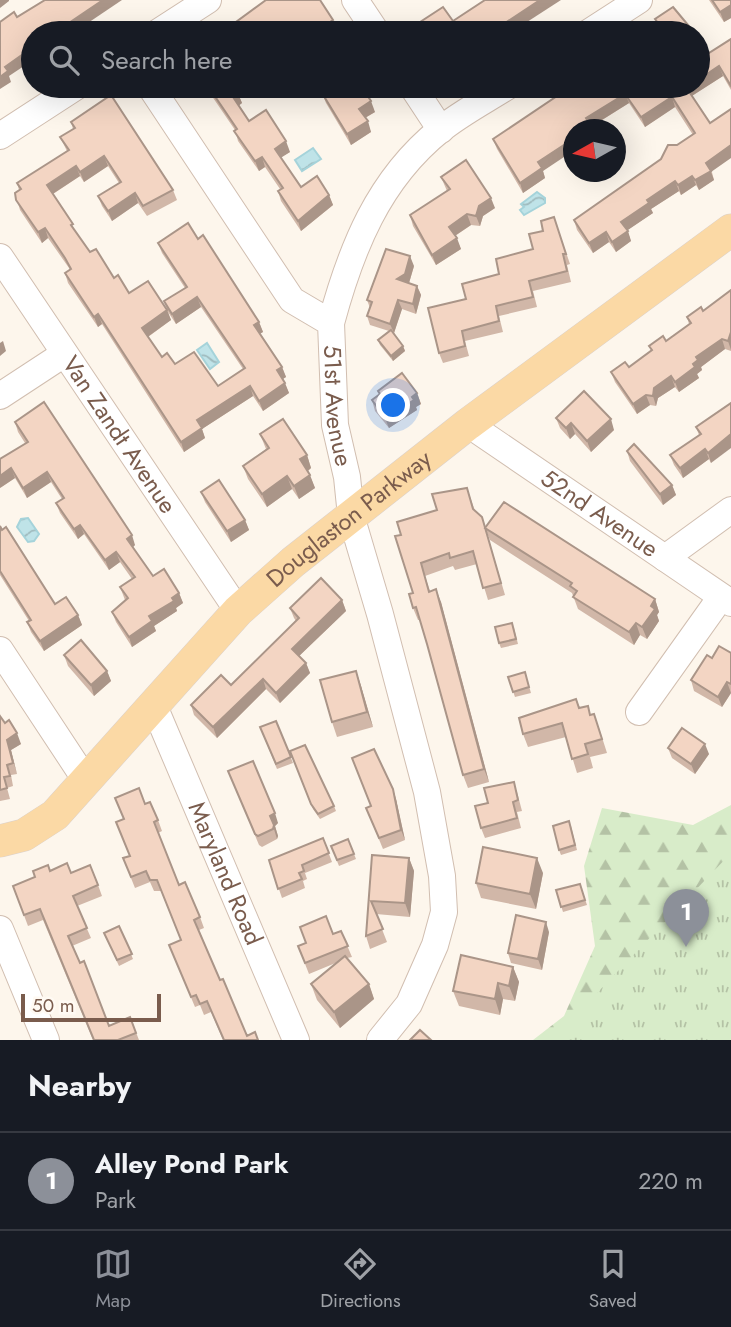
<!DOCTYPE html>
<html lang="en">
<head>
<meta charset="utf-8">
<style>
  :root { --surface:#171b24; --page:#20242c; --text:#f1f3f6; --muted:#9ea1a6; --line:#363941; --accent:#8c9099 }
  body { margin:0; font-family:Jost,sans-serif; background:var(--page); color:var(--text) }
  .compass { position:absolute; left:563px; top:119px; width:63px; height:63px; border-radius:50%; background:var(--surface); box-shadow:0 7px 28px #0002; rotate:262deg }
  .scale { position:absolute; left:21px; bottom:18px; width:140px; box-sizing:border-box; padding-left:7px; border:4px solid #7a5c4d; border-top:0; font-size:19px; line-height:24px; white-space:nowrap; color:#7a5c4d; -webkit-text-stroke:5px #fffaf3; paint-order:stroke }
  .you { position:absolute; left:394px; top:406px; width:24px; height:24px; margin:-18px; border:5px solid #fff; border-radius:50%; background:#1a73e8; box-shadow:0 0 0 10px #1a73e833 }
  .badge { display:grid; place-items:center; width:46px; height:46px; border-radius:50%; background:var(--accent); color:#fff; font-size:23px; font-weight:700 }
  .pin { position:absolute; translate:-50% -58px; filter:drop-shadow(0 2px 4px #0008) }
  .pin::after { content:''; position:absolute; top:37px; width:24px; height:21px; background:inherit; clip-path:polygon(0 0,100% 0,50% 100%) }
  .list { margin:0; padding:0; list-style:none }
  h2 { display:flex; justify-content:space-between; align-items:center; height:91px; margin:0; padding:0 28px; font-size:30px }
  h2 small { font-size:23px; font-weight:400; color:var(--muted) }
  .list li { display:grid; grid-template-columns:46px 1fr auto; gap:21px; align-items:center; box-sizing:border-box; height:98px; padding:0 28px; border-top:2px solid var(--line) }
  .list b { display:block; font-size:26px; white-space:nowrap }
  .list p { margin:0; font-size:23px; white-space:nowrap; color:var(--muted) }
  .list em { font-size:23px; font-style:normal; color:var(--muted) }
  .icon { flex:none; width:38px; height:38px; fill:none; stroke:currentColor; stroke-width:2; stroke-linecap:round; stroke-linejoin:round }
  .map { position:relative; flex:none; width:731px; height:1040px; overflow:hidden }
  .search { position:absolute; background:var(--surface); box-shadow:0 7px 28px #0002; left:21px; right:21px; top:21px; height:77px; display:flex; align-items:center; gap:18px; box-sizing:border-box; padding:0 24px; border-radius:38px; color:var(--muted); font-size:26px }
  .sheet { height:189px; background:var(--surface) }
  nav { display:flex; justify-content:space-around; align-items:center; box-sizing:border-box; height:98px; border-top:2px solid var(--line); background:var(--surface); font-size:19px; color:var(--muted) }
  nav a { display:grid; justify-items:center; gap:4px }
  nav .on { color:var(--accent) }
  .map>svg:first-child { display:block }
</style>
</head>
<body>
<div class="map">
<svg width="731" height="1040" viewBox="0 0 731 1040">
  <defs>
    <pattern id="forest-firs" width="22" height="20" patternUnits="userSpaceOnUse" patternTransform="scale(1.75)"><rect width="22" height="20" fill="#d8ecc9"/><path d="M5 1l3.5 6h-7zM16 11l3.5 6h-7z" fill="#b4c2a5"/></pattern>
    <pattern id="park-tufts" width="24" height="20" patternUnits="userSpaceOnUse" patternTransform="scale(1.75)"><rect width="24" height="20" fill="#d8ecc9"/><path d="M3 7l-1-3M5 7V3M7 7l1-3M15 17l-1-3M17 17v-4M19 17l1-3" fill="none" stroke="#b4c2a5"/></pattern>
    <pattern id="water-waves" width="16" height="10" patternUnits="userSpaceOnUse" patternTransform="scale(1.75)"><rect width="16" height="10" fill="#bfe3e8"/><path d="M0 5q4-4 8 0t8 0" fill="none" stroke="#a0bbbe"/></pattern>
  </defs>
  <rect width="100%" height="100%" fill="#fdf6ec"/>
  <polygon fill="url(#forest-firs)" points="731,805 731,1023 647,1040 533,1040 564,1016 595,946 584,866 602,808 693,825"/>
  <polygon fill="url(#park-tufts)" points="731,853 731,1040 552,1040"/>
  <g fill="url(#water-waves)" stroke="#a5d3da" stroke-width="2">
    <polygon points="313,148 321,159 302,171 295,160"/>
    <polygon points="537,192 545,198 545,203 524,215 520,210 524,207 521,204"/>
    <polygon points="207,343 219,362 210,369 197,350"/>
    <polygon points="28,518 39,534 34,541 28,542 17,527 21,519"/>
  </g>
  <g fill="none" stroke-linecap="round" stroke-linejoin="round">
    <defs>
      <g id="minor">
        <polyline points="355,0 377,33"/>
        <polyline points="157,33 208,0"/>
        <polyline points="588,33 639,0"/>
        <path id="s1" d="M 150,86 L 292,300 L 331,323 L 335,425 L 347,477 L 351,516 L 380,614 L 427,792 L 442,876 L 444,912 L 435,945 L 409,1004 L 380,1040"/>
        <polyline points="412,86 441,130"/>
        <polyline points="0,136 77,86"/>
        <path id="s2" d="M 0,257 L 238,611"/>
        <path d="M 331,323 C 351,249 378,180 440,130 C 461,113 486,100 508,86"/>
        <polyline points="0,396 64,354"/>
        <path id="s3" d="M 468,424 L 731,603"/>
        <polyline points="665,558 731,510"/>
        <polyline points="0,650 85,779"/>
        <path id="s4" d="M 154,706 L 296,1040"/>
        <polyline points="639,712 721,597"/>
        <polyline points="0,929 46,1040"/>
      </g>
      <g id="major">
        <path id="s5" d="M 0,841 L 24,835 L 55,815 L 238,611 L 293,562 L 468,424 L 731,230"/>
      </g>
    </defs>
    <use href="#minor" stroke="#d1beb0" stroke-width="28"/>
    <use href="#major" stroke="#dad1cd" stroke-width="33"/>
    <use href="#minor" stroke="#fff" stroke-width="26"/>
    <use href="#major" stroke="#fbd9a5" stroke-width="32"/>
  </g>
  <g fill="#d1b7a8" fill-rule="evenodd">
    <polygon points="709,0 731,0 731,18 724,22"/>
    <polygon points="731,39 731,90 723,76 692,96 714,180 699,190 696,185 681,195 679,191 651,209 653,213 627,230 631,241 616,252 609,242 593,253 577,230 574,220 661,159 677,145 693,135 675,107 645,127 629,103 591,127 573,130 543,171 545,178 523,193 497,149 493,139 572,86 647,91"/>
    <polygon points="205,86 253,86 239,96 242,103 239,105 249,121 290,152 281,157 301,187 329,195 333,205 301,231 281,201 278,191 280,189 265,167 259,171 238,141 235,130"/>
    <polygon points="347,91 375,112 365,118 371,132 351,145 326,103 322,93"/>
    <path d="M 71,122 L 173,190 L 177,200 L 147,216 L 138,203 L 112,221 L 102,206 L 98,196 L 119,183 L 108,166 L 84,182 L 80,176 L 53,194 L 77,234 L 90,252 L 129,293 L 167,309 L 164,301 L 185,288 L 162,253 L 158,243 L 198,239 L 259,322 L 263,332 L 260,333 L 282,367 L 286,377 L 283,379 L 289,393 L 263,411 L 253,396 L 202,429 L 205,438 L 184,452 L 102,324 L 98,327 L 68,283 L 65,273 L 70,270 L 69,268 L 48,238 L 42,243 L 20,210 L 15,193 L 19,190 L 17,183 L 67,151 L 60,137 L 73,129 ZM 201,307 L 243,369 L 218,386 L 162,357 L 148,337 L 171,320 L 168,312 L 176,324 Z"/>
    <polygon points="441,177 495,208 483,216 480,226 471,225 455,236 461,249 436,265 413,226 410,215 447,191"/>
    <polygon points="554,217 570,264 567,265 571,282 533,291 537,307 499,316 503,332 465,341 469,356 443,363 439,353 466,299 533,249 543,231"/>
    <polygon points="414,266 409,283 417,286 421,295 416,314 402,309 394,333 403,346 405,351 393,361 380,345 378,340 389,331 370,325 367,316 370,308 367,300"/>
    <polygon points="731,290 731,351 725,349 701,367 702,370 697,374 699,378 679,392 675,387 658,398 656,406 650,405 637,414 615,382 611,372 629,367 651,351 649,346 666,341 689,324 687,317 703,311"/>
    <polygon points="378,391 417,393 421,404 416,407 417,410 389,428 375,411 372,400 379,395"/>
    <polygon points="731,403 711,463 709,459 683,478 674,465 670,455 699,435 696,427"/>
    <polygon points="556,418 614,430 591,452 575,434 570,439 560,428"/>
    <polygon points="15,422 135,545 133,547 153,576 179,593 183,603 176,608 177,611 154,626 156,631 132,647 116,622 112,612 125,600 120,587 132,579 120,562 109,570 84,534 78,539 60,513 56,503 62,499 51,482 27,498 15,478 0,488 25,443 18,432"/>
    <polygon points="260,434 307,455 311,468 308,471 315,488 299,499 292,489 267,507 248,479 243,466 266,449"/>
    <polygon points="627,451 672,485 676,495 663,505 630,461"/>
    <polygon points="467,488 475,511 482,517 486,530 505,595 488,600 477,564 455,570 453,566 425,576 430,591 441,602 489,782 468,788 463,775 427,644 420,620 418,620 413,608 413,593 401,535 437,510"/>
    <polygon points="201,492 245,520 249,530 231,542 205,502"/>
    <polygon points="0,526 55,604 78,615 82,625 44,651 31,632 27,622 29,621 0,575"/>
    <polygon points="485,528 655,599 659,612 657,615 659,621 647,639 640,635 634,645 578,609 572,593 490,540"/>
    <polygon points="342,600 346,611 299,656 306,663 310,673 280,703 266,689 217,738 194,715 191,705 231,685 296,621 294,618 290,608"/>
    <polygon points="514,628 518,644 501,648 499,643"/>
    <polygon points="731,653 731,693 722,707 694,691 691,680 712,658"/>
    <polygon points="64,655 107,671 111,681 94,696 68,666"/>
    <polygon points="356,671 361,686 373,727 337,737 332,722"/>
    <polygon points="525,672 531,693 515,697 508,677"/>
    <polygon points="576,699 580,708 591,715 599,728 607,753 590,757 593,768 577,773 566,737 528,747 523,734"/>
    <polygon points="0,716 21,744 11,750 17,774 11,775 13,786 7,788 10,799 0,801"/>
    <polygon points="276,721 293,763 277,769 260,727"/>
    <polygon points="668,748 709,754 695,774 672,758"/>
    <polygon points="290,751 334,806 336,811 320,819 313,809"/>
    <polygon points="228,771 278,823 275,826 278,836 277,839 262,847 259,845"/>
    <polygon points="517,792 522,811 517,812 521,828 485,838 481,828 488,803"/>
    <polygon points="396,799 405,840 383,849 366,808"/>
    <polygon points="145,804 158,820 162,831 158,833 179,885 200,917 204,928 199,930 220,980 247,1036 258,1040 223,1040 211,1012 204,1015 200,1005 195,1007 169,945 181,940 161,891 154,891 150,882 135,888 123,858 130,856 116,822 123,819"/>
    <polygon points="571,826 577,850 561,855 559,850"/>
    <polygon points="323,838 332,862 305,873 307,879 303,881 305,888 282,898 269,860"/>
    <polygon points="348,839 356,859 339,866 331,846"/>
    <polygon points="372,855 409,858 414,871 410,917 376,914 387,942 370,949 366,936"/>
    <polygon points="50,871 71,873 98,885 102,896 77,906 91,938 72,946 109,1026 130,1017 139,1040 93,1040 43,920 28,926 13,886"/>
    <polygon points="543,873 536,909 481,898 476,883"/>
    <polygon points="580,884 587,905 563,912 556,890"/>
    <polygon points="119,926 133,959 119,966 106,938"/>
    <polygon points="341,931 352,957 347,958 369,984 374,999 340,1028 317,1000 311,984 338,962 309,974 298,946"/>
    <polygon points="549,932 542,970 511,963 508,953"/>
    <polygon points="513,967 519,982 515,1001 503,999 500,1015 459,1006 453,991"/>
  </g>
  <g fill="#aa9588">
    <polygon points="0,0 9,0 9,1 0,8"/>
    <polygon points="103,0 122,0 73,33 54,33"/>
    <polygon points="540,0 561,0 510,33 490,33"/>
    <polygon points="731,5 731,18 724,22 720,12"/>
    <polygon points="333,20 337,30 332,33 316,33 316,31"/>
    <polygon points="311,24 314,33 297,33"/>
    <polygon points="33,47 33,60 9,76 11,82 0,89 0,77 5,67"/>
    <polygon points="719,66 723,76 690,97 686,87 688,86 698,86 698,80"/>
    <polygon points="235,86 253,86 239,96 242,103 237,107 233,97 234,87"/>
    <polygon points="625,94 629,103 589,128 586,118"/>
    <polygon points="672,97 675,107 645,127 641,117"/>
    <polygon points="371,101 375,112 363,119 359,109"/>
    <polygon points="368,121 371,132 351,145 347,134"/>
    <polygon points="573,139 573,151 543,171 545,178 523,193 520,183 538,162"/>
    <polygon points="286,141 290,152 279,159 275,149"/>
    <polygon points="731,145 731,158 711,172 714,180 699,190 695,180 706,163"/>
    <polygon points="104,156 108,166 84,182 80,172"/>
    <polygon points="262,157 265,167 259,171 255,161"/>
    <polygon points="76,166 80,176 51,195 47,185"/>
    <polygon points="692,176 696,185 681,195 678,185"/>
    <polygon points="675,181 679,191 651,209 653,213 625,232 621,222 647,200"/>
    <polygon points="135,193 138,203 112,221 108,211"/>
    <polygon points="329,195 333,205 301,231 298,221"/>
    <polygon points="491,198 495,208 483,216 480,226 476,216 479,206"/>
    <polygon points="467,214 471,225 453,237 449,227"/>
    <polygon points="45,228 48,238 42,243 38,232"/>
    <polygon points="628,231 631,241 616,252 612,242"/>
    <polygon points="606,232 609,242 593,253 589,243"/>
    <polygon points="457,238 461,249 436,265 432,255"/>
    <polygon points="410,256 414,266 409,283 397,279"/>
    <polygon points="417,286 421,295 416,314 413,304"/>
    <polygon points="197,297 201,307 176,324 172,314"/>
    <polygon points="398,300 402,309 394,333 390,324"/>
    <polygon points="167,310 171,320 146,338 142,328"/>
    <polygon points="98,314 102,324 98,327 94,317"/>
    <polygon points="259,322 263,332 258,335 254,325"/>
    <polygon points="731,332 731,350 728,341"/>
    <polygon points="722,339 725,349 701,367 702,370 697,374 699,378 679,392 675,382 693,364 696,357"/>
    <polygon points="3,341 6,351 0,356 0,343"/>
    <polygon points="403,346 405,351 393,361 391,356"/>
    <polygon points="282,367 286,377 281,380 277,370"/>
    <polygon points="671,376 675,387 658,398 656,406 653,396 654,388"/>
    <polygon points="285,383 289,393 263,411 259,401"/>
    <polygon points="250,386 253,396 202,429 205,438 184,452 181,442 197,420"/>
    <polygon points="417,393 421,404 416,407 417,410 389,428 385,418"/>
    <polygon points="646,395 650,405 637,414 633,404"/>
    <polygon points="611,419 614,430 591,452 587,441"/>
    <polygon points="571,423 575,434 570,439 566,428"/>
    <polygon points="731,434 731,448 711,463 708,453"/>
    <polygon points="705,449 709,459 683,478 680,468"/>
    <polygon points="307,455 311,468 305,473 300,459"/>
    <polygon points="11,468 15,478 0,488 0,476"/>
    <polygon points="47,472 51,482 27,498 23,488"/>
    <polygon points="310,475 315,488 299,499 294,486"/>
    <polygon points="287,476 292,489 267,507 262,494"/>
    <polygon points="672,485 676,495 663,505 660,494"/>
    <polygon points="245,520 249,530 231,542 227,531"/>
    <polygon points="80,525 84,534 78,539 74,529"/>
    <polygon points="132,535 135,545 131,549 127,539"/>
    <polygon points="116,552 120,562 109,570 105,560"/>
    <polygon points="436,589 441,602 489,782 484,769"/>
    <polygon points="179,593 183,603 176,608 177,611 154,626 156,631 132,647 129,637 149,616"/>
    <polygon points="655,599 659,612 657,615 659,621 647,639 642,627 651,606"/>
    <polygon points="342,600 346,611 296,659 292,649"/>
    <polygon points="78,615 82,625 44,651 40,641"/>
    <polygon points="636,623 640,635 634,645 629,632"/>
    <polygon points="306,663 310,673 280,703 276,693"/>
    <polygon points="107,671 111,681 94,696 91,685"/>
    <polygon points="356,671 361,686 373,727 367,712"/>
    <polygon points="263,679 266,689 217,738 213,727"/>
    <polygon points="727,682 731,693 722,707 718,697"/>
    <polygon points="17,733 21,744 11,750 17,774 7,740"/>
    <polygon points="705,744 709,754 695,774 691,764"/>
    <polygon points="393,789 396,799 405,840 401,830"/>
    <polygon points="275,813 278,823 275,826 278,836 277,839 270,816"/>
    <polygon points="409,858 414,871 410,917 405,903"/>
    <polygon points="537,858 543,873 536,909 530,894"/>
    <polygon points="546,922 549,932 542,970 538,959"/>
    <polygon points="513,967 519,982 515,1001 509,986"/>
    <polygon points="498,983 503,999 500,1015 495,999"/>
    <polygon points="369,984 374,999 340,1028 334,1012"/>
  </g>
  <g fill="#f3d5c3" stroke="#aa9588" stroke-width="2">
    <polygon points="45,0 103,0 54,33 33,33 33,47 5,67 8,71 0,77 0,22 14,12 17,17"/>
    <polygon points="266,0 320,0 333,20 316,31 311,24 297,33 213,33 227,24 229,27"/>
    <polygon points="485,0 540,0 490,33 419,33 414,26 443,7 453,21"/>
    <polygon points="712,0 731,0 731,5 720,12"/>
    <polygon points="673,7 693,31 689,33 642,33 658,23 655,19"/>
    <polygon points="731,39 731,86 719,66 698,80 698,60"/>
    <polygon points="208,86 235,86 234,87 238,93 233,97 249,121 266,110 286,141 275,149 301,187 317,176 329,195 298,221 278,191 283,188 262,157 255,161 234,131 237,129"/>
    <polygon points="333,86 344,86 347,91 354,86 361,86 371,101 359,109 368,121 347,134 322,93"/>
    <polygon points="572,86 644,86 647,91 656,86 688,86 686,87 710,123 731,109 731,145 706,163 711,171 695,180 692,176 678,185 675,181 647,200 649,203 621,222 628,231 612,242 606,232 589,243 574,220 661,159 668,145 677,145 695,133 672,97 641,117 625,94 586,118 593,130 573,130 573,139 538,162 542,168 520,183 493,139"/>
    <polygon points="111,95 173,190 143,206 135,193 108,211 98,196 121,182 104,156 80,172 76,166 47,185 73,224 71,225 90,252 96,249 114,278 118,275 129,293 148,281 167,310 142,328 162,357 167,353 175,364 194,352 218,386 245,368 197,297 172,314 164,301 187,287 158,243 188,223 198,239 203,235 259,322 254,325 282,367 277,370 285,383 259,401 250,386 197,420 202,428 181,442 98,314 94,317 65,273 71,269 65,258 45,228 38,232 16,200 15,193 21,189 17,183 69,150 60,137 75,128 71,122"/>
    <polygon points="466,160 491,198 479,206 476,216 467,214 449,227 457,238 432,255 410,215 450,189 441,177"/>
    <polygon points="554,217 566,254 563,254 567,271 529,281 533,297 496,306 499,321 462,331 465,346 439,353 428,308 466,299 462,284 499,274 496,259 533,249 529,234 543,231 541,221"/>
    <polygon points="386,249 410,256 405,274 397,279 417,286 413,304 398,300 390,324 367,316 372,302 367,300"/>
    <polygon points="731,290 731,332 728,341 722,339 696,357 698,360 693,364 695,367 675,382 671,376 654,388 653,396 646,395 633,404 611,372 625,362 629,367 652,350 649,346 663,336 666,341 691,323 687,317 701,307 703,311"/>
    <polygon points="391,330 403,346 391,356 378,340"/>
    <polygon points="402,373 417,393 412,397 414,400 385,418 372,400 380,394 378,391"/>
    <polygon points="584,391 611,419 587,441 571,423 566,428 556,418"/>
    <polygon points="44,402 132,535 127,539 153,576 164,569 179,593 172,598 174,601 149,616 152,621 129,637 112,612 128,598 120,587 135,577 116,552 105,560 80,525 74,529 56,503 64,498 47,472 23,488 11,468 0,476 0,459 28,442 15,422"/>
    <polygon points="731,403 731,434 708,453 705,449 680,468 670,455 701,434 696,427"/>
    <polygon points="283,419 307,455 300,459 310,475 294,486 287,476 262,494 243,466 269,448 260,434"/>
    <polygon points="634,444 672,485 660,494 627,451"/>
    <polygon points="219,480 245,520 227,531 201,492"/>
    <polygon points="467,488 473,509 482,517 501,583 483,588 473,551 450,558 449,553 421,563 429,592 436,589 484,769 463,775 427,644 416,607 413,608 409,594 413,593 395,536 401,535 397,522 437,510 432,494"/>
    <polygon points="504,502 655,599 651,606 655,609 642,627 636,623 629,632 573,597 577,591 570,586 572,583 485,528"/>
    <polygon points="0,526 2,530 6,527 55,604 66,597 78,615 40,641 27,622 31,620 0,571"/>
    <polygon points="321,578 342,600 292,649 306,663 276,693 263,679 213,727 191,705 221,675 231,685 299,618 290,608"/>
    <polygon points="512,623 516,639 499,643 495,627"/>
    <polygon points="81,640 107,671 91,685 64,655"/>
    <polygon points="719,646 731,653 731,684 727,682 718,697 691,680 707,655 712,658"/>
    <polygon points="356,671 367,712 332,722 320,680"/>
    <polygon points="525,672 529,687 513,692 508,677"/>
    <polygon points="576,699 579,708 588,706 590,715 594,714 602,739 585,744 588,754 572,759 562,723 523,734 519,718"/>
    <polygon points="0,716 5,723 9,720 17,733 7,740 13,763 7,765 10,776 4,777 7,788 0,790"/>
    <polygon points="276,721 291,757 276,764 260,727"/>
    <polygon points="682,728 705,744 691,764 668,748"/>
    <polygon points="305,745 334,806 318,814 311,804 290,751"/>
    <polygon points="374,749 393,789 401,830 379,838 366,808 371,806 352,758"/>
    <polygon points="253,761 275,813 270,816 274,825 273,829 258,836 255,834 228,771"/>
    <polygon points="514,782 518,800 513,802 517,818 481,828 475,806 488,803 484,788"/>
    <polygon points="139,788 145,804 150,802 158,820 154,822 179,885 185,882 200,917 194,920 220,980 223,979 247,1036 255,1032 258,1040 224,1040 207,1001 200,1004 196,995 191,997 169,945 181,940 157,880 150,880 146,871 131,877 123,858 130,856 116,822 124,819 115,798"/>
    <polygon points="569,821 575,845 559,850 553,826"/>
    <polygon points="323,838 329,853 302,865 304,871 299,873 302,879 278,889 269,860"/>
    <polygon points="348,839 354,854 337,860 331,846"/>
    <polygon points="483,847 537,858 530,894 476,883"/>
    <polygon points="372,855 409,858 405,903 371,901 383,929 366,936"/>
    <polygon points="67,863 71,873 90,865 98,885 73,896 87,928 68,936 80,963 84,961 109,1026 130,1017 136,1033 118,1040 94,1040 40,909 24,915 13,886 35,877 33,871 48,865 50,871"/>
    <polygon points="580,884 585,900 561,907 556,890"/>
    <polygon points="516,915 546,922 538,959 508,953"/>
    <polygon points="326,916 333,934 341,931 348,946 305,963 298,946 306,943 300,927"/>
    <polygon points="119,926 132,954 117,960 104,933"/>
    <polygon points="461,955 513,967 509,986 498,983 495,999 453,991"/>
    <polygon points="345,956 369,984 334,1012 311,984"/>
    <polygon points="420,1030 431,1040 410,1040"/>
  </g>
  <g text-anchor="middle" stroke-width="5" stroke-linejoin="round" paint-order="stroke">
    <g font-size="24" fill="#7a5c4d" stroke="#fffaf3">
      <text dy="8" stroke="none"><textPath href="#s1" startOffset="385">51st Avenue</textPath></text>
      <text dy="8" stroke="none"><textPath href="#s2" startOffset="214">Van Zandt Avenue</textPath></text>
      <text dy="8" stroke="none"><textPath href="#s3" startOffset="159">52nd Avenue</textPath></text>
      <text dy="8" stroke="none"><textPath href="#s5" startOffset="480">Douglaston Parkway</textPath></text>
      <text dy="8" stroke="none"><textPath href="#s4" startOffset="182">Maryland Road</textPath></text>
    </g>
  </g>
</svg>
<svg class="compass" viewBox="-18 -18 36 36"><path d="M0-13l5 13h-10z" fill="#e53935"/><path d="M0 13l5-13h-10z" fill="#9ea1a6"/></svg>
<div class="scale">50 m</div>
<div class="you"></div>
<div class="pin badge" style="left:686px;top:947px">1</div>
<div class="search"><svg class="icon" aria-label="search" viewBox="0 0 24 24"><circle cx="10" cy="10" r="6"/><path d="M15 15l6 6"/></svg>Search here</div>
</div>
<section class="sheet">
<h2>Nearby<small></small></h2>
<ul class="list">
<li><span class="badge">1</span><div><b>Alley Pond Park</b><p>Park</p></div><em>220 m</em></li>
</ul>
</section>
<nav>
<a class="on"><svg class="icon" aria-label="map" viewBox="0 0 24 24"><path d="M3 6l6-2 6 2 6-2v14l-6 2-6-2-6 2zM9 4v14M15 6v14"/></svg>Map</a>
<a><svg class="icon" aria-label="directions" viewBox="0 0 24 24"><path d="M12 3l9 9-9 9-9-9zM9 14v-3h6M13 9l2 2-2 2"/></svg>Directions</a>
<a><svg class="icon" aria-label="saved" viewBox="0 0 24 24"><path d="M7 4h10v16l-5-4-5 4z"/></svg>Saved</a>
</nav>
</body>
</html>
